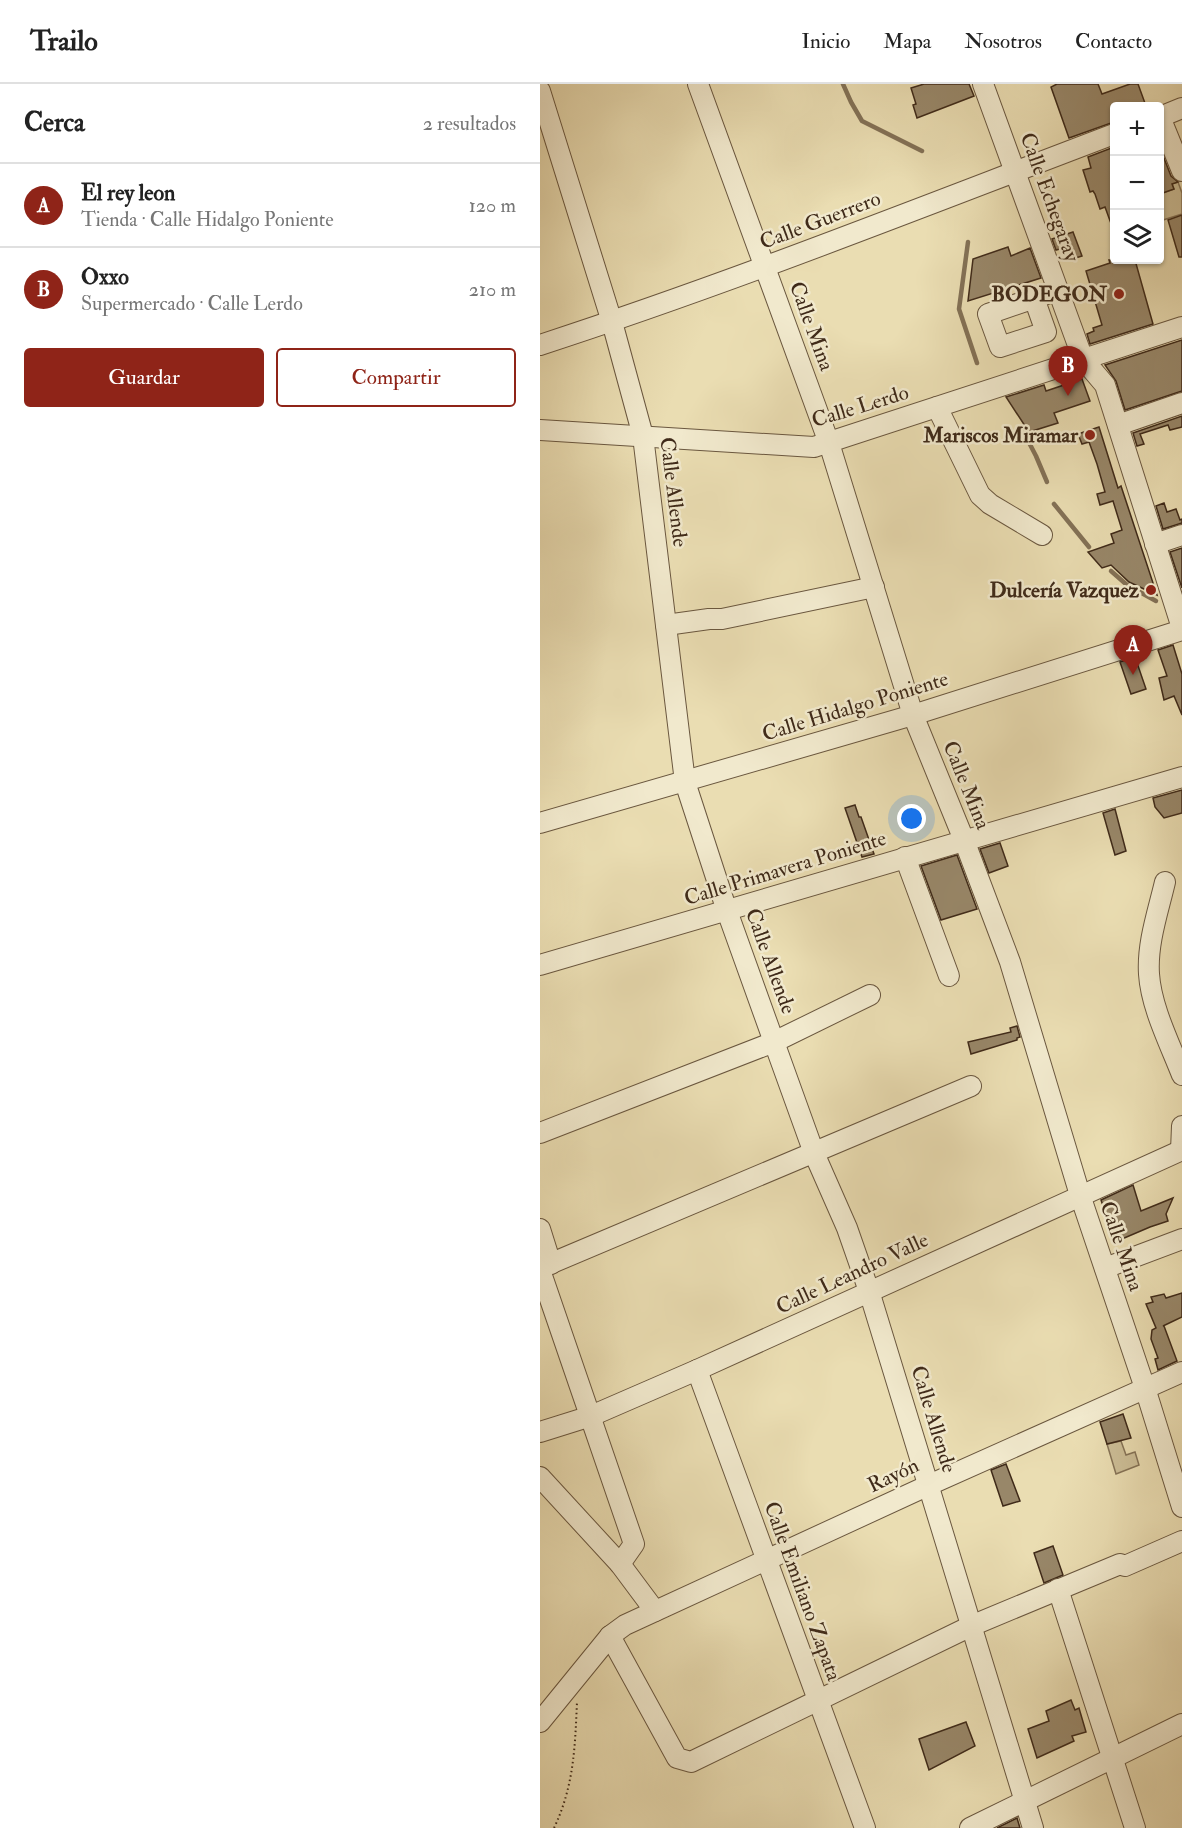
<!DOCTYPE html>
<html lang="es">
<head>
<meta charset="utf-8">
<style>
  :root { --surface:#fff; --page:#f2f2f2; --text:#222; --muted:#767676; --line:#e0e0e0; --accent:#8f2418 }
  body { margin:0; font-family:"IM FELL Double Pica",serif; background:var(--page); color:var(--text) }
  .controls { position:absolute; right:18px; top:18px; display:grid; overflow:hidden; border-radius:6px; box-shadow:0 2px 4px #0004 }
  .controls button { width:54px; height:54px; display:grid; place-items:center; padding:0; border:0; border-bottom:2px solid var(--line); background:var(--surface); color:var(--text); font:30px sans-serif }
  .you { position:absolute; left:372px; top:735px; width:21px; height:21px; margin:-15px; border:4px solid #fff; border-radius:50%; background:#1a73e8; box-shadow:0 0 0 9px #1a73e833 }
  .badge { display:grid; place-items:center; width:39px; height:39px; border-radius:50%; background:var(--accent); color:#fff; font-size:20px; font-weight:700 }
  .pin { position:absolute; translate:-50% -50px; filter:drop-shadow(0 2px 3px #0008) }
  .pin::after { content:''; position:absolute; top:32px; width:21px; height:18px; background:inherit; clip-path:polygon(0 0,100% 0,50% 100%) }
  .list { margin:0; padding:0; list-style:none }
  h2 { display:flex; justify-content:space-between; align-items:center; height:78px; margin:0; padding:0 24px; font-size:26px }
  h2 small { font-size:20px; font-weight:400; color:var(--muted) }
  .list li { display:grid; grid-template-columns:39px 1fr auto; gap:18px; align-items:center; box-sizing:border-box; height:84px; padding:0 24px; border-top:2px solid var(--line) }
  .list b { display:block; font-size:22px; white-space:nowrap }
  .list p { margin:0; font-size:20px; white-space:nowrap; color:var(--muted) }
  .list em { font-size:20px; font-style:normal; color:var(--muted) }
  .actions { display:flex; gap:12px; padding:18px 24px }
  .actions a { flex:1; padding:14px 0; border:2px solid var(--accent); border-radius:6px; text-align:center; font-size:21px; color:var(--accent) }
  .actions .main { background:var(--accent); color:#fff }
  .icon { flex:none; width:33px; height:33px; fill:none; stroke:currentColor; stroke-width:2; stroke-linecap:round; stroke-linejoin:round }
  .map { position:relative; flex:none; width:642px; height:1744px; overflow:hidden }
  header { display:flex; align-items:center; gap:36px; box-sizing:border-box; height:84px; padding:0 30px; background:var(--surface); border-bottom:2px solid var(--line) }
  header strong { font-size:28px }
  nav { display:flex; gap:33px; margin-inline-start:auto; font-size:21px }
  main { display:flex }
  aside { flex:1; background:var(--surface) }
  .map>svg:first-child { display:block }
</style>
</head>
<body>
<header>
<strong>Trailo</strong>
<nav><a>Inicio</a><a>Mapa</a><a>Nosotros</a><a>Contacto</a></nav>
</header>
<main>
<aside>
<h2>Cerca<small>2 resultados</small></h2>
<ul class="list">
<li><span class="badge">A</span><div><b>El rey leon</b><p>Tienda · Calle Hidalgo Poniente</p></div><em>120 m</em></li>
<li><span class="badge">B</span><div><b>Oxxo</b><p>Supermercado · Calle Lerdo</p></div><em>210 m</em></li>
</ul>
<div class="actions"><a class="main">Guardar</a><a>Compartir</a></div>
</aside>
<div class="map">
<svg width="642" height="1744" viewBox="0 0 642 1744">
  <rect width="100%" height="100%" fill="#eaddb2"/>
  <filter id="stains"><feTurbulence type="fractalNoise" baseFrequency=".00333" numOctaves="4"/><feColorMatrix values="0 0 0 0 .2 0 0 0 0 .09 0 0 0 0 .02 0 0 0 .5 -.17"/></filter>
  <radialGradient id="worn" r=".72"><stop offset=".6" stop-color="#630" stop-opacity="0"/><stop offset="1" stop-color="#630" stop-opacity=".3"/></radialGradient>
  <g fill="#cdbf98" stroke="#867458" stroke-width="1.5">
    <polygon points="638,98 642,109 642,130 623,136 620,128 620,110 634,105 632,100"/>
    <polygon points="581,1357 586,1371 595,1368 599,1381 576,1390 567,1360"/>
  </g>
  <g fill="none" stroke-linecap="round" stroke-linejoin="round">
    <g stroke="#837156" stroke-width="4.5">
      <polyline points="303,0 311,18 322,37 382,67"/>
      <polyline points="428,158 419,225 437,279"/>
      <polyline points="483,347 496,372 507,398"/>
      <polyline points="514,420 549,463"/>
      <polyline points="571,487 587,501 616,517"/>
    </g>
  </g>
  <g fill="#988769" stroke="#3f2a19" stroke-width="1.5">
    <polygon points="384,0 429,0 434,12 377,34 373,21 376,20 371,4"/>
    <polygon points="517,0 558,0 562,10 590,0 598,0 606,22 574,22 574,38 529,54 511,3"/>
    <polygon points="574,63 574,144 573,145 565,123 560,125 555,110 553,107 550,108 543,86 551,84 548,73"/>
    <polygon points="620,64 631,92 638,98 632,100 634,105 620,110"/>
    <polygon points="642,131 642,173 639,173 628,136"/>
    <polygon points="533,148 542,172 532,175 527,163 516,166 512,155"/>
    <polygon points="468,163 471,172 490,164 501,194 428,217 433,175"/>
    <polygon points="569,176 595,176 613,240 550,260 547,250 554,247 553,244 562,241 546,187 570,179"/>
    <polygon points="642,256 642,307 585,326 576,297 565,281"/>
    <polygon points="542,295 550,317 514,329 518,339 489,348 466,313 504,301 506,307"/>
    <polygon points="642,332 642,343 630,346 628,341 600,350 604,360 597,362 593,349"/>
    <polygon points="559,343 578,404 581,402 617,511 589,498 571,481 562,484 548,468 574,459 571,450 582,446 573,417 560,421 557,410 565,408 557,380 549,358 542,360 538,350"/>
    <polygon points="624,419 627,428 636,425 640,436 642,435 642,439 623,445 616,422"/>
    <polygon points="642,464 642,504 630,468"/>
    <polygon points="633,561 642,590 642,631 634,612 624,616 619,594 627,592 618,566"/>
    <polygon points="595,573 606,605 591,610 580,578"/>
    <polygon points="642,706 642,729 624,734 615,723 613,714"/>
    <polygon points="315,721 319,733 321,733 334,770 322,773 305,724"/>
    <polygon points="575,725 586,767 575,771 563,729"/>
    <polygon points="460,759 468,782 449,789 440,765"/>
    <polygon points="417,771 437,825 401,836 381,782"/>
    <polygon points="477,942 480,953 477,954 477,956 431,970 428,958 471,948 470,944"/>
    <polygon points="593,1101 601,1127 633,1114 626,1130 628,1137 610,1143 575,1158 561,1116"/>
    <polygon points="642,1209 642,1233 623,1242 624,1242 637,1277 618,1286 615,1275 618,1274 611,1255 612,1246 616,1244 606,1220 613,1218 611,1213 624,1210 626,1214"/>
    <polygon points="583,1330 591,1354 567,1360 560,1338"/>
    <polygon points="466,1380 480,1417 463,1422 451,1386"/>
    <polygon points="513,1462 523,1491 504,1499 494,1469"/>
    <polygon points="531,1616 535,1626 539,1624 546,1648 532,1652 534,1657 497,1674 488,1645 509,1637 506,1627"/>
    <polygon points="426,1638 435,1662 389,1686 379,1655"/>
    <polygon points="477,1734 480,1744 457,1744"/>
  </g>
  <g fill="none" stroke-linecap="round" stroke-linejoin="round">
    <defs>
      <g id="minor">
        <polyline points="158,0 289,359 373,631 424,756 470,878 540,1111 605,1304 642,1423"/>
        <polyline points="443,0 543,275 565,301 642,544"/>
        <polyline points="0,7 72,238 103,352 145,698 187,827 234,958 274,1069 307,1144 329,1207 493,1744"/>
        <polyline points="642,24 620,33 642,87"/>
        <polyline points="494,214 506,248 460,263 448,230 518,206"/>
        <path d="M 0,261 C 194,198 384,122 574,50"/>
        <polyline points="397,323 440,411 450,420 502,451"/>
        <polyline points="578,341 642,319"/>
        <polyline points="0,346 274,363 642,243"/>
        <polyline points="615,460 642,451"/>
        <polyline points="126,541 169,535 182,535 334,503"/>
        <polyline points="0,739 373,631 642,546"/>
        <polyline points="365,773 409,892"/>
        <path d="M 625,798 C 618,828 607,859 609,890 C 611,923 630,960 642,991"/>
        <polyline points="0,881 642,693"/>
        <polyline points="0,1049 234,958 330,911"/>
        <polyline points="641,1067 642,1042"/>
        <polyline points="0,1145 11,1180"/>
        <polyline points="0,1184 431,1002"/>
        <polyline points="565,1184 642,1155"/>
        <polyline points="0,1186 94,1460 80,1480"/>
        <polyline points="157,1286 325,1744"/>
        <polyline points="0,1348 51,1332 157,1286 642,1066"/>
        <polyline points="0,1393 80,1480 115,1527"/>
        <polyline points="518,1505 595,1744"/>
        <polyline points="70,1552 137,1674 151,1678 431,1542 580,1480 585,1482 642,1457"/>
        <polyline points="0,1638 70,1552 85,1541 389,1401 642,1288"/>
        <polyline points="430,1744 642,1640"/>
      </g>
    </defs>
    <use href="#minor" stroke="#6a573f" stroke-width="22"/>
    <path stroke="#3f2a19" stroke-width="2" stroke-dasharray="1.5 3" stroke-linecap="butt" d="M 14,1744 C 34,1702 35,1663 37,1618"/>
    <use href="#minor" stroke="#f1e9cd" stroke-width="20"/>
  </g>
  <g fill="#8f2418" stroke="#f1e9cd" stroke-width="2">
    <circle cx="579" cy="210" r="6"/>
    <circle cx="550" cy="351" r="6"/>
    <circle cx="611" cy="506" r="6"/>
  </g>
  <g text-anchor="middle" stroke-width="5" stroke-linejoin="round" paint-order="stroke">
    <g font-size="21" fill="#3f2a19" stroke="#f1e9cd">
      <text transform="translate(510 113) rotate(70)" y="7">Calle Echegaray</text>
      <text transform="translate(280 136) rotate(-21)" y="7">Calle Guerrero</text>
      <text transform="translate(272 242) rotate(70)" y="7">Calle Mina</text>
      <text transform="translate(320 322) rotate(-17)" y="7">Calle Lerdo</text>
      <text transform="translate(134 408) rotate(83)" y="7">Calle Allende</text>
      <text transform="translate(315 622) rotate(-17)" y="7">Calle Hidalgo Poniente</text>
      <text transform="translate(427 701) rotate(68)" y="7">Calle Mina</text>
      <text transform="translate(245 784) rotate(-17)" y="7">Calle Primavera Poniente</text>
      <text transform="translate(231 877) rotate(70)" y="7">Calle Allende</text>
      <text transform="translate(582 1162) rotate(71)" y="7">Calle Mina</text>
      <text transform="translate(312 1189) rotate(-25)" y="7">Calle Leandro Valle</text>
      <text transform="translate(394 1335) rotate(73)" y="7">Calle Allende</text>
      <text transform="translate(353 1391) rotate(-25)" y="7">Rayón</text>
      <text transform="translate(263 1507) rotate(70)" y="7">Calle Emiliano Zapata</text>
    </g>
    <g font-size="21" font-weight="bold" fill="#3f2a19" stroke="#f1e9cd" text-anchor="end">
      <text x="567" y="217">BODEGON</text>
      <text x="538" y="358">Mariscos Miramar</text>
      <text x="599" y="513">Dulcería Vazquez</text>
    </g>
  </g>
  <rect width="100%" height="100%" filter="url(#stains)"/>
  <rect width="100%" height="100%" fill="url(#worn)"/>
</svg>
<div class="controls">
<button>+</button>
<button>−</button>
<button><svg class="icon" aria-label="layers" viewBox="0 0 24 24"><path d="M12 4l9 5-9 5-9-5zM3 14l9 5 9-5"/></svg></button>
</div>
<div class="you"></div>
<div class="pin badge" style="left:593px;top:591px">A</div>
<div class="pin badge" style="left:528px;top:312px">B</div>
</div>
</main>
</body>
</html>
